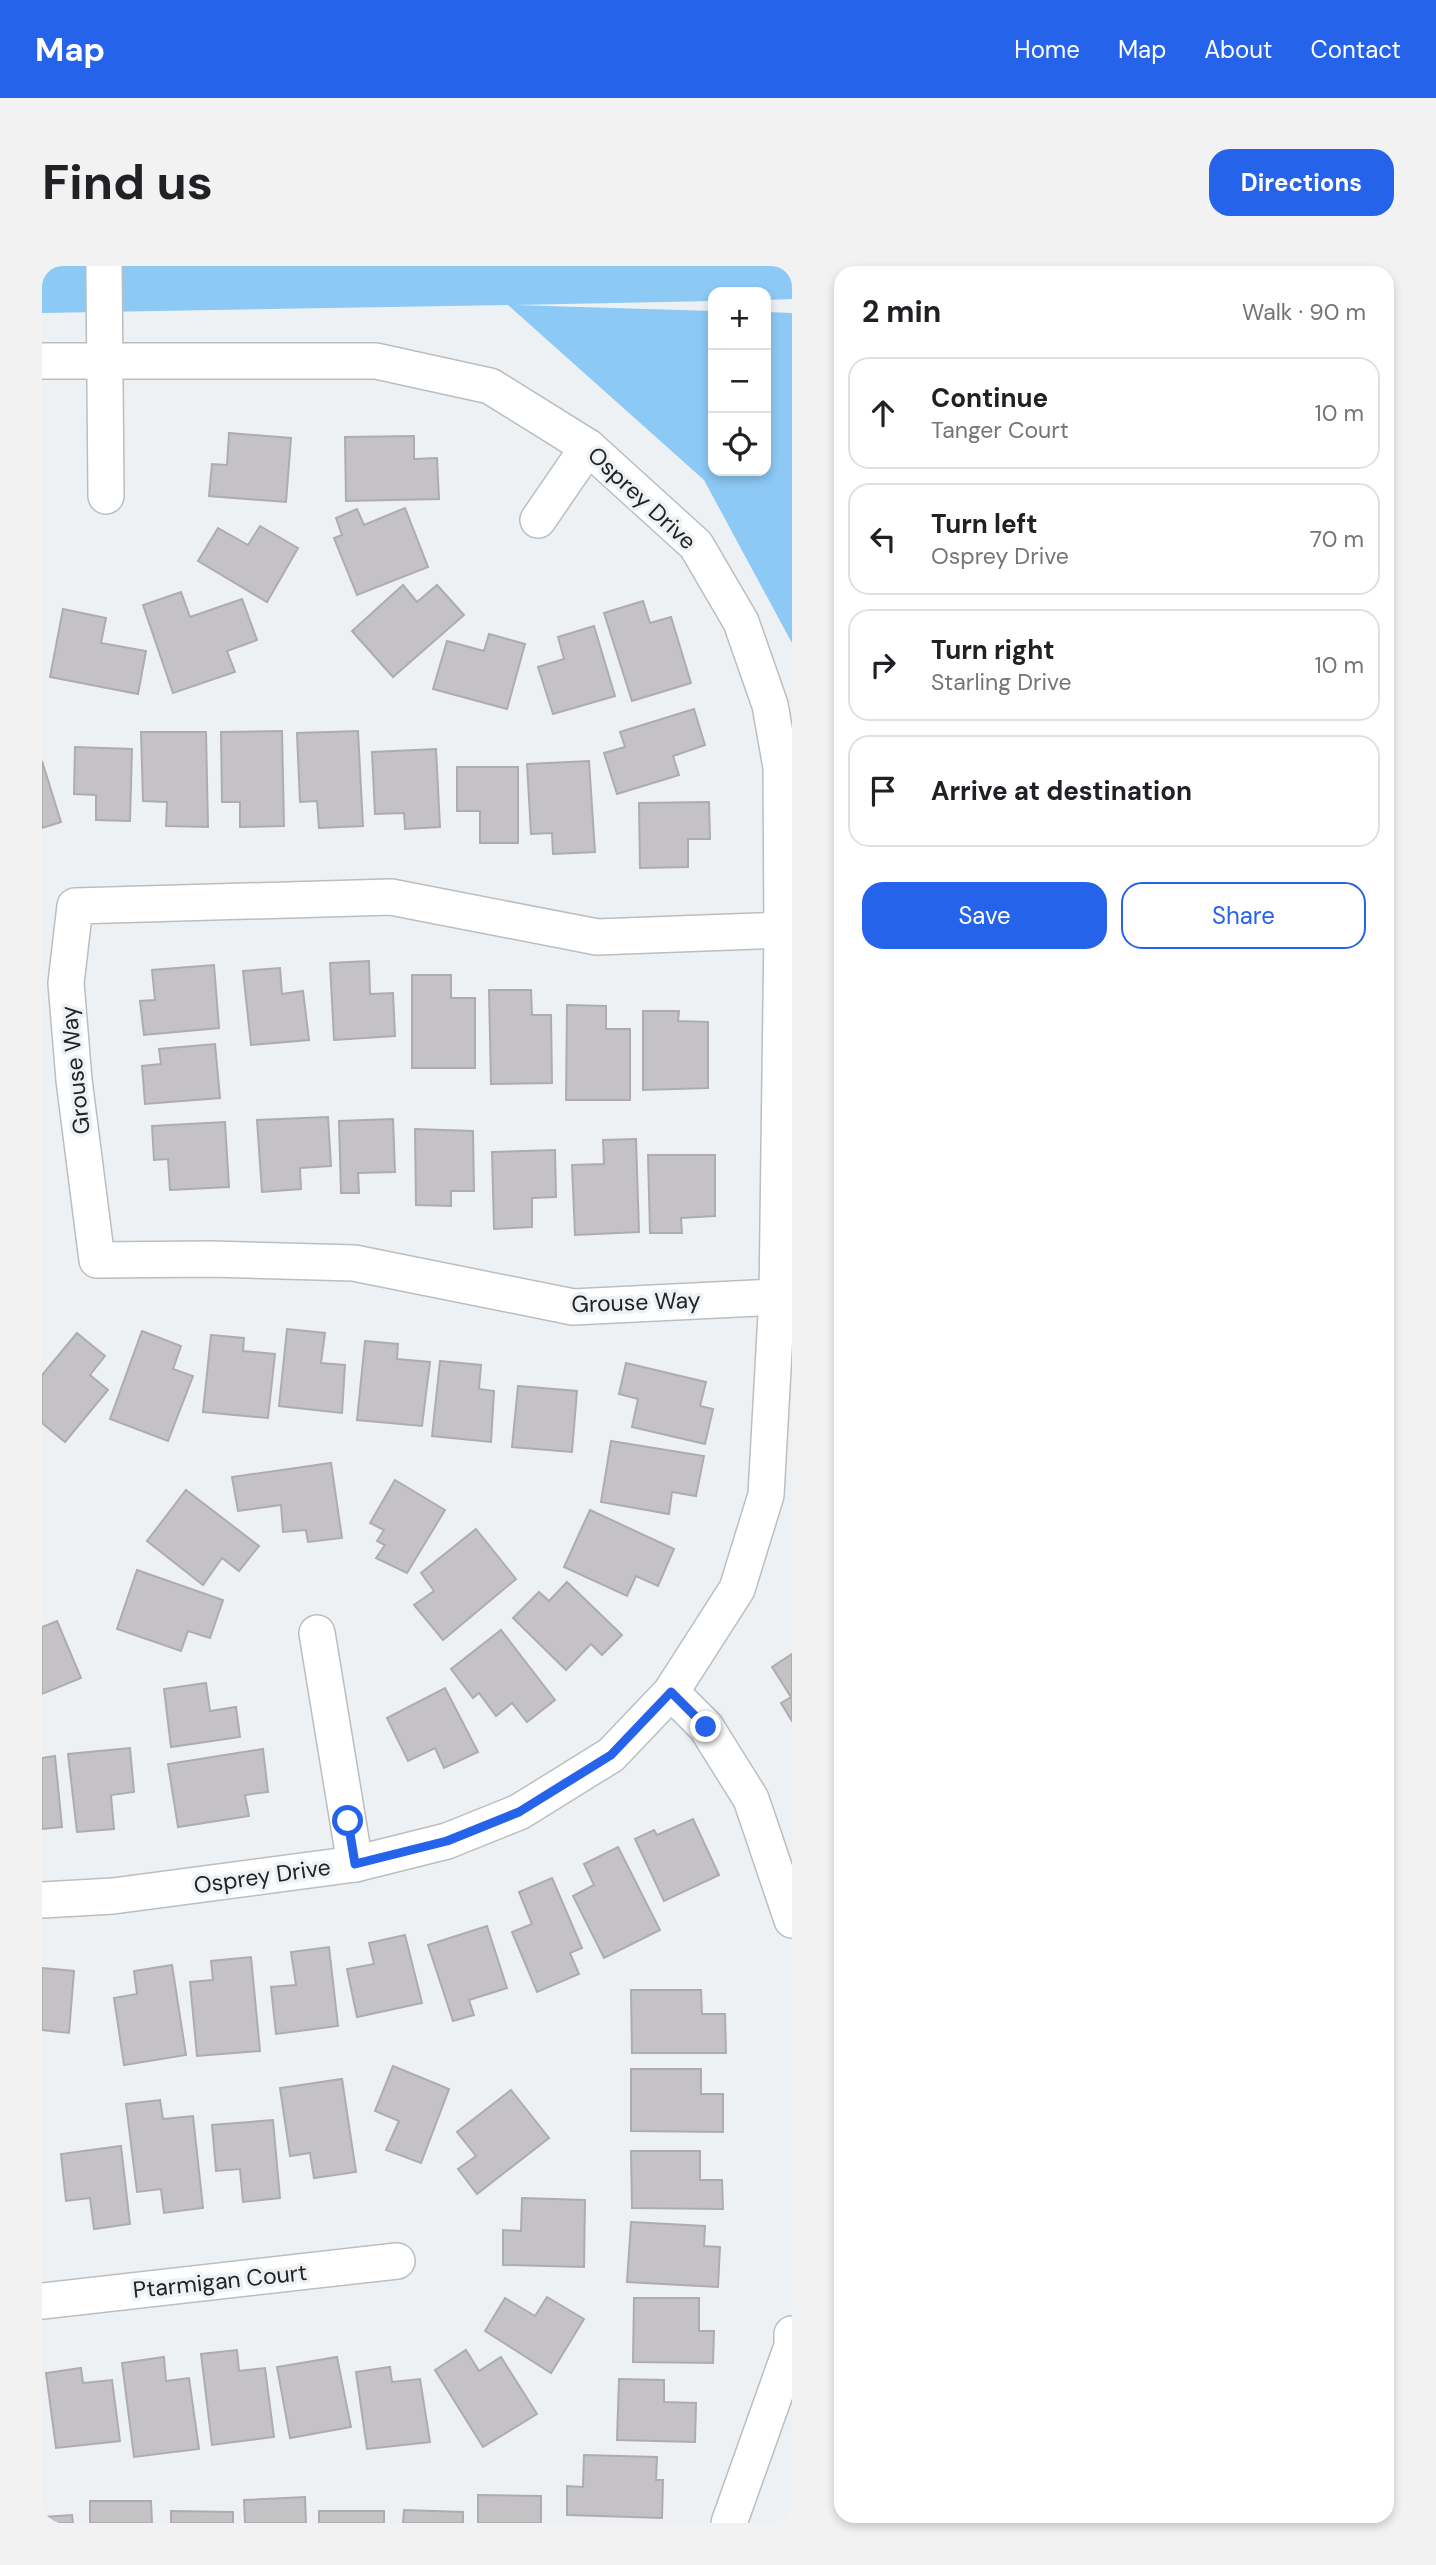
<!DOCTYPE html>
<html lang="en">
<head>
<meta charset="utf-8">
<style>
  :root { --surface:#fff; --page:#f2f2f2; --text:#202124; --muted:#757577; --line:#e0e0e0; --accent:#2563eb }
  body { margin:0; font-family:"DM Sans",sans-serif; background:var(--page); color:var(--text) }
  .controls { position:absolute; right:21px; top:21px; display:grid; overflow:hidden; border-radius:14px; box-shadow:0 4px 10px #0003 }
  .controls button { width:63px; height:63px; display:grid; place-items:center; padding:0; border:0; border-bottom:2px solid var(--line); background:var(--surface); color:var(--text); font:35px sans-serif }
  .stop { position:absolute; width:21px; height:21px; margin:-16px; border:5px solid #2563eb; border-radius:50%; background:#fff }
  .stop.end { background:#2563eb; border-color:#fff; box-shadow:0 2px 7px #0008 }
  .list { margin:0; padding:0; list-style:none }
  h2 { display:flex; justify-content:space-between; align-items:center; height:91px; margin:0; padding:0 28px; font-size:30px }
  h2 small { font-size:23px; font-weight:400; color:var(--muted) }
  .list li { display:grid; grid-template-columns:46px 1fr auto; gap:21px; align-items:center; box-sizing:border-box; height:112px; margin:0 14px 14px; padding:0 14px; border:2px solid var(--line); border-radius:21px }
  .list b { display:block; font-size:26px; white-space:nowrap }
  .list p { margin:0; font-size:23px; white-space:nowrap; color:var(--muted) }
  .list em { font-size:23px; font-style:normal; color:var(--muted) }
  .actions { display:flex; gap:14px; padding:21px 28px }
  .actions a { flex:1; padding:16px 0; border:2px solid var(--accent); border-radius:21px; text-align:center; font-size:24px; color:var(--accent) }
  .actions .main { background:var(--accent); color:#fff }
  .icon { flex:none; width:38px; height:38px; fill:none; stroke:currentColor; stroke-width:2; stroke-linecap:round; stroke-linejoin:round }
  .map { position:relative; flex:none; width:750px; height:2257px; overflow:hidden; border-radius:21px }
  header { display:flex; align-items:center; gap:42px; box-sizing:border-box; height:98px; padding:0 35px; background:var(--accent); color:#fff }
  header strong { font-size:33px }
  nav { display:flex; gap:38px; margin-inline-start:auto; font-size:24px }
  .intro { display:flex; align-items:center; justify-content:space-between; box-sizing:border-box; height:168px; padding:0 42px }
  h1 { margin:0; font-size:49px }
  .button { padding:18px 32px; border-radius:21px; background:var(--accent); color:#fff; font-size:24px; font-weight:700 }
  main { display:flex; gap:42px; padding:0 42px }
  aside { flex:1; background:var(--surface); border-radius:21px; box-shadow:0 4px 10px #0003 }
  .map>svg:first-child { display:block }
</style>
</head>
<body>
<header>
<strong>Map</strong>
<nav><a>Home</a><a>Map</a><a>About</a><a>Contact</a></nav>
</header>
<div class="intro"><h1>Find us</h1><a class="button">Directions</a></div>
<main>
<div class="map">
<svg width="750" height="2257" viewBox="0 0 750 2257">
  <rect width="100%" height="100%" fill="#edf1f3"/>
  <polygon fill="#8cc9f4" points="0,0 750,0 750,33 724,34 724,26 671,26 671,35 472,39 671,45 671,205 724,205 724,46 750,47 750,377 662,214 466,39 0,47"/>
  <g fill="#c5c2c5" stroke="#aeacaf" stroke-width="2">
    <polygon points="187,167 249,172 244,236 167,230 170,198 185,199"/>
    <polygon points="372,170 372,193 395,192 397,233 304,235 303,171"/>
    <polygon points="363,242 386,301 315,329 292,272 300,269 294,252 315,243 322,259"/>
    <polygon points="218,260 256,282 225,336 156,295 176,262 206,279"/>
    <polygon points="361,319 375,336 395,319 422,349 351,411 310,365"/>
    <polygon points="139,326 148,351 200,333 215,374 185,385 193,406 131,427 101,339"/>
    <polygon points="601,335 608,357 629,351 649,417 590,435 562,347"/>
    <polygon points="21,343 64,352 59,377 104,385 96,428 8,411"/>
    <polygon points="552,360 573,430 511,448 496,401 522,393 516,371"/>
    <polygon points="447,368 483,378 465,443 391,423 405,375 442,385"/>
    <polygon points="652,443 663,479 631,490 637,509 575,528 562,487 583,481 578,466"/>
    <polygon points="240,465 242,560 198,561 198,536 180,536 179,466"/>
    <polygon points="316,465 321,560 277,562 275,535 258,536 255,467"/>
    <polygon points="99,466 164,466 166,561 124,560 125,536 101,535"/>
    <polygon points="33,481 90,483 88,555 54,554 54,529 32,528"/>
    <polygon points="394,483 398,561 363,563 362,547 333,548 330,486"/>
    <polygon points="0,495 19,556 0,562"/>
    <polygon points="547,495 553,586 511,588 510,567 489,568 485,498"/>
    <polygon points="415,501 476,501 476,577 438,577 438,545 415,545"/>
    <polygon points="667,536 668,573 646,573 646,601 598,602 597,537"/>
    <polygon points="327,695 328,728 351,727 353,770 292,774 288,697"/>
    <polygon points="172,699 177,762 102,769 98,735 113,734 110,704"/>
    <polygon points="238,702 240,728 261,725 267,774 209,779 201,705"/>
    <polygon points="370,709 409,709 409,732 433,732 433,802 370,802"/>
    <polygon points="447,724 489,724 490,749 509,749 510,817 449,818"/>
    <polygon points="525,739 564,740 564,763 588,763 588,834 524,834"/>
    <polygon points="601,745 637,745 636,755 666,756 666,822 601,824"/>
    <polygon points="173,778 178,832 103,838 100,800 119,798 117,783"/>
    <polygon points="286,851 289,900 258,902 259,923 220,926 215,854"/>
    <polygon points="351,853 353,906 316,907 317,927 299,927 297,855"/>
    <polygon points="183,856 187,921 128,924 126,893 112,894 110,860"/>
    <polygon points="373,863 431,865 432,925 409,925 409,940 374,939"/>
    <polygon points="594,873 597,966 533,969 530,899 562,898 561,874"/>
    <polygon points="513,884 514,931 490,932 490,961 452,963 450,886"/>
    <polygon points="606,889 673,889 673,950 639,952 640,967 608,967"/>
    <polygon points="245,1063 283,1067 279,1097 303,1099 300,1147 237,1140"/>
    <polygon points="100,1065 139,1080 131,1103 151,1110 126,1175 68,1153"/>
    <polygon points="35,1067 63,1090 48,1109 66,1124 23,1176 0,1157 0,1109"/>
    <polygon points="169,1069 202,1072 201,1085 233,1088 226,1152 161,1146"/>
    <polygon points="323,1075 356,1078 355,1093 388,1096 380,1160 315,1154"/>
    <polygon points="398,1095 439,1099 437,1123 452,1125 449,1176 390,1170"/>
    <polygon points="584,1097 664,1116 658,1140 671,1143 663,1178 590,1161 596,1133 577,1128"/>
    <polygon points="476,1120 535,1125 530,1186 470,1181"/>
    <polygon points="569,1175 662,1190 654,1230 630,1226 627,1248 559,1236"/>
    <polygon points="289,1197 300,1272 266,1276 264,1264 241,1266 239,1239 196,1245 190,1211"/>
    <polygon points="353,1214 403,1244 365,1307 334,1292 343,1279 335,1275 342,1264 328,1257"/>
    <polygon points="144,1224 217,1280 197,1305 180,1292 161,1319 105,1275"/>
    <polygon points="548,1244 632,1283 616,1320 594,1310 585,1330 522,1301"/>
    <polygon points="434,1263 474,1313 401,1374 372,1339 392,1325 379,1307"/>
    <polygon points="95,1304 181,1334 168,1372 146,1365 139,1385 75,1363"/>
    <polygon points="525,1316 580,1369 560,1389 549,1378 524,1404 471,1352 497,1326 507,1335"/>
    <polygon points="15,1355 39,1412 0,1428 0,1361"/>
    <polygon points="459,1364 513,1434 485,1456 470,1437 454,1450 437,1427 431,1432 409,1403"/>
    <polygon points="750,1388 750,1455 739,1437 749,1431 730,1401"/>
    <polygon points="164,1417 168,1445 194,1441 198,1471 129,1481 122,1423"/>
    <polygon points="403,1422 436,1486 402,1502 393,1482 366,1495 345,1452"/>
    <polygon points="88,1482 92,1526 69,1529 72,1563 35,1566 26,1488"/>
    <polygon points="221,1483 226,1526 203,1529 207,1550 136,1561 126,1498"/>
    <polygon points="13,1490 20,1561 0,1563 0,1492"/>
    <polygon points="651,1553 677,1609 622,1635 593,1573 612,1564 615,1569"/>
    <polygon points="576,1581 618,1664 562,1692 531,1630 552,1619 542,1598"/>
    <polygon points="510,1612 540,1682 528,1687 537,1708 495,1726 470,1666 490,1658 477,1626"/>
    <polygon points="445,1660 465,1722 427,1734 432,1749 411,1755 386,1679"/>
    <polygon points="363,1669 380,1737 315,1751 305,1703 332,1698 327,1677"/>
    <polygon points="287,1681 296,1760 234,1768 229,1721 254,1719 249,1686"/>
    <polygon points="209,1691 218,1785 155,1790 148,1716 171,1714 169,1695"/>
    <polygon points="130,1699 144,1789 82,1799 72,1732 95,1728 92,1705"/>
    <polygon points="0,1702 32,1705 27,1767 0,1764"/>
    <polygon points="589,1724 659,1724 660,1748 683,1748 684,1787 590,1787"/>
    <polygon points="351,1800 407,1823 379,1897 344,1884 357,1855 333,1845"/>
    <polygon points="589,1803 659,1803 659,1828 681,1828 681,1866 589,1865"/>
    <polygon points="300,1813 314,1906 272,1912 268,1887 248,1890 238,1822"/>
    <polygon points="469,1824 507,1872 435,1928 416,1903 434,1890 415,1866"/>
    <polygon points="118,1834 121,1853 151,1850 161,1942 122,1947 119,1923 95,1926 84,1838"/>
    <polygon points="231,1854 238,1932 201,1936 198,1903 174,1905 170,1859"/>
    <polygon points="79,1880 88,1958 52,1963 48,1932 24,1935 19,1888"/>
    <polygon points="589,1885 658,1885 658,1914 680,1914 681,1943 590,1942"/>
    <polygon points="480,1932 543,1934 542,2001 461,1999 461,1964 479,1965"/>
    <polygon points="589,1956 663,1960 662,1980 678,1981 676,2021 585,2016"/>
    <polygon points="505,2031 542,2053 509,2107 443,2065 463,2032 493,2050"/>
    <polygon points="592,2032 657,2032 657,2065 672,2065 671,2097 591,2096"/>
    <polygon points="195,2084 197,2105 223,2102 232,2171 170,2179 159,2088"/>
    <polygon points="424,2084 437,2105 459,2091 495,2148 441,2181 393,2104"/>
    <polygon points="122,2091 124,2115 147,2112 157,2183 92,2191 80,2097"/>
    <polygon points="295,2091 309,2161 248,2172 235,2101"/>
    <polygon points="348,2101 350,2116 378,2113 388,2176 325,2183 314,2106"/>
    <polygon points="39,2102 41,2117 70,2114 78,2175 14,2182 4,2107"/>
    <polygon points="577,2113 622,2114 622,2136 654,2137 653,2176 575,2174"/>
    <polygon points="542,2189 615,2191 614,2214 621,2214 620,2252 525,2249 525,2220 541,2221"/>
    <polygon points="436,2229 499,2230 499,2257 436,2257"/>
    <polygon points="263,2231 264,2257 203,2257 202,2234"/>
    <polygon points="48,2235 109,2235 110,2257 48,2257"/>
    <polygon points="362,2244 421,2246 421,2257 361,2257"/>
    <polygon points="129,2245 191,2246 191,2257 129,2257"/>
    <rect x="277" y="2245" width="65" height="12"/>
    <polygon points="30,2249 31,2257 0,2257 0,2251"/>
  </g>
  <g fill="none" stroke-linecap="round" stroke-linejoin="round">
    <defs>
      <g id="street">
        <polyline points="62,0 64,230"/>
        <polyline points="0,95 334,95 448,120 546,181 654,279 699,356 728,439 739,501 740,664 735,1031 724,1229 695,1323 629,1426 569,1489 477,1546 405,1575 313,1598 71,1630 0,1634"/>
        <polyline points="496,254 546,181"/>
        <polyline points="735,1031 531,1041 312,997 169,993 55,994 32,814 24,717 33,640 349,631 555,671 740,664"/>
        <polyline points="275,1367 313,1598"/>
        <polyline points="629,1426 664,1461 709,1533 750,1654"/>
        <polyline points="0,2035 355,1995"/>
        <polyline points="687,2257 750,2080 750,2068"/>
      </g>
    </defs>
    <use href="#street" stroke="#bbbec0" stroke-width="38"/>
    <use href="#street" stroke="#fff" stroke-width="35"/>
  </g>
  <g fill="none" stroke-linecap="round" stroke-linejoin="round">
    <polyline stroke="#2563eb" stroke-width="9" points="306,1555 313,1598 405,1575 477,1546 569,1489 629,1426 664,1461"/>
  </g>
  <g text-anchor="middle" stroke-width="7" stroke-linejoin="round" paint-order="stroke">
    <g font-size="23" fill="#222324" stroke="#edf1f3">
      <text transform="translate(600 232) rotate(43)" y="8">Osprey Drive</text>
      <text transform="translate(33 804) rotate(-96)" y="8">Grouse Way</text>
      <text transform="translate(594 1036) rotate(-2)" y="8">Grouse Way</text>
      <text transform="translate(220 1610) rotate(-8)" y="8">Osprey Drive</text>
      <text transform="translate(178 2015) rotate(-6)" y="8">Ptarmigan Court</text>
    </g>
  </g>
</svg>
<div class="controls">
<button>+</button>
<button>−</button>
<button><svg class="icon" aria-label="locate" viewBox="0 0 24 24"><circle cx="12" cy="12" r="6"/><path d="M12 2v4M12 18v4M2 12h4M18 12h4"/></svg></button>
</div>
<div class="stop" style="left:306px;top:1555px"></div>
<div class="stop end" style="left:664px;top:1461px"></div>
</div>
<aside>
<h2>2 min<small>Walk · 90 m</small></h2>
<ul class="list">
<li><svg class="icon" aria-label="ahead" viewBox="0 0 24 24"><path d="M12 20V5M6 11l6-6 6 6"/></svg><div><b>Continue</b><p>Tanger Court</p></div><em>10 m</em></li>
<li><svg class="icon" aria-label="left" viewBox="0 0 24 24"><path d="M17 20v-9H6M10 6l-5 5 5 5"/></svg><div><b>Turn left</b><p>Osprey Drive</p></div><em>70 m</em></li>
<li><svg class="icon" aria-label="right" viewBox="0 0 24 24"><path d="M7 20v-9h11M14 6l5 5-5 5"/></svg><div><b>Turn right</b><p>Starling Drive</p></div><em>10 m</em></li>
<li><svg class="icon" aria-label="arrive" viewBox="0 0 24 24"><path d="M6 21V4h12l-3 4 3 4H6"/></svg><div><b>Arrive at destination</b></div></li>
</ul>
<div class="actions"><a class="main">Save</a><a>Share</a></div>
</aside>
</main>
</body>
</html>
